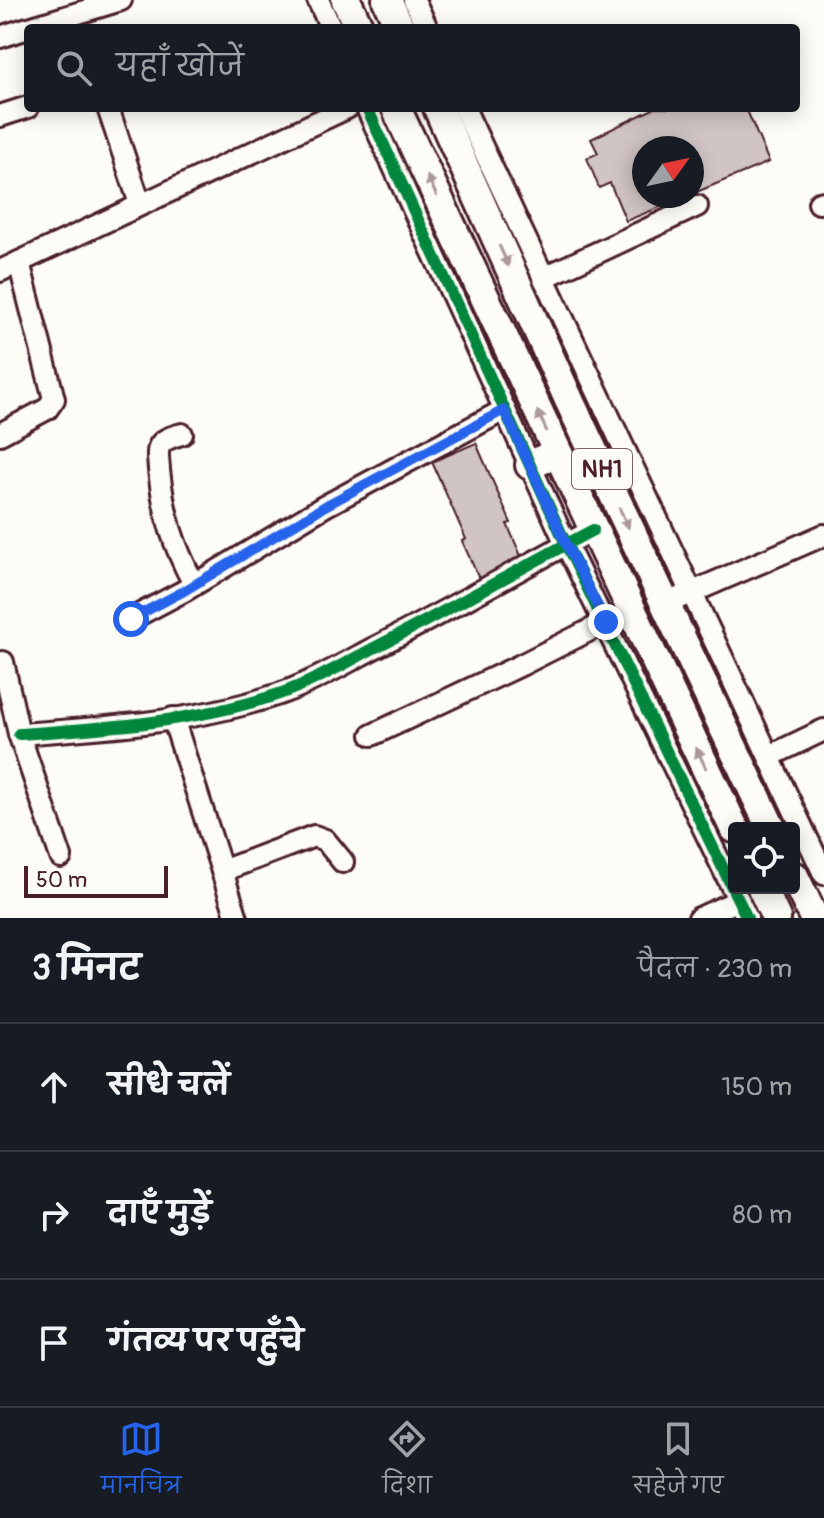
<!DOCTYPE html>
<html lang="hi">
<head>
<meta charset="utf-8">
<style>
  :root { --surface:#171b24; --page:#242831; --text:#f1f3f6; --muted:#9ea1a6; --line:#363941; --accent:#2563eb }
  body { margin:0; font-family:Pangolin,"Playpen Sans Deva",sans-serif; background:var(--page); color:var(--text) }
  .controls { position:absolute; right:24px; bottom:24px; display:grid; overflow:hidden; border-radius:8px; box-shadow:0 4px 20px #0003 }
  .controls button { width:72px; height:72px; display:grid; place-items:center; padding:0; border:0; border-bottom:2px solid var(--line); background:var(--surface); color:var(--text); font:40px sans-serif }
  .compass { position:absolute; left:632px; top:136px; width:72px; height:72px; border-radius:50%; background:var(--surface); box-shadow:0 4px 20px #0003; rotate:57deg }
  .scale { position:absolute; left:24px; bottom:20px; width:144px; box-sizing:border-box; padding-left:8px; border:4px solid #4a1f2b; border-top:0; font-size:22px; line-height:28px; white-space:nowrap; color:#4a1f2b; -webkit-text-stroke:6px #fdfcf7; paint-order:stroke }
  .stop { position:absolute; width:24px; height:24px; margin:-18px; border:6px solid #2563eb; border-radius:50%; background:#fff }
  .stop.end { background:#2563eb; border-color:#fff; box-shadow:0 2px 8px #0008 }
  .list { margin:0; padding:0; list-style:none }
  h2 { display:flex; justify-content:space-between; align-items:center; height:104px; margin:0; padding:0 32px; font-size:34px }
  h2 small { font-size:26px; font-weight:400; color:var(--muted) }
  .list li { display:grid; grid-template-columns:52px 1fr auto; gap:24px; align-items:center; box-sizing:border-box; height:128px; padding:0 32px; border-top:2px solid var(--line) }
  .list b { display:block; font-size:30px; white-space:nowrap }
  .list em { font-size:26px; font-style:normal; color:var(--muted) }
  .icon { flex:none; width:44px; height:44px; fill:none; stroke:currentColor; stroke-width:2; stroke-linecap:round; stroke-linejoin:round }
  .map { position:relative; flex:none; width:824px; height:918px; overflow:hidden }
  .search { position:absolute; background:var(--surface); box-shadow:0 4px 20px #0003; left:24px; right:24px; top:24px; height:88px; display:flex; align-items:center; gap:20px; box-sizing:border-box; padding:0 28px; border-radius:8px; color:var(--muted); font-size:30px }
  .sheet { height:488px; background:var(--surface) }
  nav { display:flex; justify-content:space-around; align-items:center; box-sizing:border-box; height:112px; border-top:2px solid var(--line); background:var(--surface); font-size:22px; color:var(--muted) }
  nav a { display:grid; justify-items:center; gap:4px }
  nav .on { color:var(--accent) }
  .map>svg:first-child { display:block }
</style>
</head>
<body>
<div class="map">
<svg width="824" height="918" viewBox="0 0 824 918">
  <rect width="100%" height="100%" fill="#fdfcf7"/>
  <filter id="ink" filterUnits="userSpaceOnUse"><feTurbulence type="fractalNoise" baseFrequency=".0125" numOctaves="2"/><feDisplacementMap in="SourceGraphic" scale="16" xChannelSelector="R" yChannelSelector="G"/><feConvolveMatrix kernelMatrix="1 2 1 2 8 2 1 2 1" color-interpolation-filters="sRGB"/></filter>
  <g filter="url(#ink)">
    <g fill="#d0c5c4" stroke="#4a1f2b" stroke-width="2">
      <polygon points="655,108 746,108 769,162 692,194 692,148 644,148 644,196 687,196 626,221 610,183 599,188 587,158 598,153 591,139"/>
      <polygon points="476,443 511,523 507,524 525,565 482,585 462,541 466,539 432,462"/>
    </g>
    <g fill="none" stroke-linecap="round" stroke-linejoin="round">
      <defs>
        <g id="minor">
          <polyline points="318,0 331,28"/>
          <polyline points="414,0 427,28"/>
          <polyline points="29,28 121,0"/>
          <polyline points="0,37 28,28"/>
          <polyline points="108,108 140,204"/>
          <polyline points="367,108 566,544 747,918"/>
          <polyline points="464,108 824,874"/>
          <polyline points="0,116 28,107"/>
          <polyline points="819,203 824,202"/>
          <polyline points="0,271 347,108"/>
          <polyline points="543,278 697,206"/>
          <polyline points="0,434 47,409 54,399 19,262"/>
          <path d="M 182,434 C 175,436 165,438 160,445 C 156,452 159,463 159,470 C 164,515 173,545 194,584"/>
          <polyline points="665,604 824,535"/>
          <polyline points="131,619 184,591 325,506 504,410"/>
          <polyline points="3,662 19,734 61,857"/>
          <polyline points="173,718 237,918"/>
          <path d="M 19,734 C 105,728 197,722 279,694 C 311,683 342,665 372,649 C 447,611 519,569 593,530"/>
          <polyline points="372,735 521,665 606,622"/>
          <polyline points="770,756 824,730"/>
          <polyline points="222,871 314,836 325,840 343,862"/>
          <polyline points="699,918 739,900"/>
        </g>
        <g id="highway">
          <polyline points="346,0 359,28"/>
          <polyline points="387,0 400,28"/>
          <polyline points="396,108 734,828"/>
          <polyline points="438,108 569,400 771,828"/>
          <polyline points="530,465 557,453"/>
          <polyline points="794,876 814,918"/>
          <polyline points="762,888 776,918"/>
        </g>
      </defs>
      <use href="#minor" stroke="#4a1f2b" stroke-width="26"/>
      <use href="#highway" stroke="#4a1f2b" stroke-width="34"/>
      <use href="#minor" stroke="#fdfcf7" stroke-width="20"/>
      <use href="#highway" stroke="#fdfcf7" stroke-width="28"/>
      <defs>
        <g id="cycleway">
          <polyline points="367,108 566,544 747,918"/>
          <path d="M 19,734 C 105,728 197,722 279,694 C 311,683 342,665 372,649 C 447,611 519,569 593,530"/>
        </g>
      </defs>
      <use href="#cycleway" stroke="#fdfcf7" stroke-width="17"/>
      <use href="#cycleway" stroke="#00873e" stroke-width="12"/>
    </g>
    <defs><path id="oneway-solid" d="M-6-.8H1V-3.2L6.5 0L1 3.2V.8H-6Z" transform="scale(2)"/></defs>
    <g fill="#ac999b">
      <use href="#oneway-solid" transform="translate(432 186) rotate(-115)"/>
      <use href="#oneway-solid" transform="translate(504 256) rotate(66)"/>
      <use href="#oneway-solid" transform="translate(542 421) rotate(-115)"/>
      <use href="#oneway-solid" transform="translate(624 518) rotate(65)"/>
      <use href="#oneway-solid" transform="translate(701 758) rotate(-115)"/>
    </g>
  </g>
  <g fill="none" stroke-linecap="round" stroke-linejoin="round" filter="url(#ink)">
    <polyline stroke="#2563eb" stroke-width="10" points="131,619 184,591 325,506 504,410 566,544 606,622"/>
  </g>
  <g text-anchor="middle" stroke-width="8" stroke-linejoin="round" paint-order="stroke">
    <rect fill="#fdfcf7" stroke="#806168" stroke-width="2" x="572" y="449" width="60" height="40" rx="6"/>
    <g font-size="24" font-weight="bold" fill="#4a1f2b">
      <text x="602" y="477">NH1</text>
    </g>
  </g>
</svg>
<div class="controls">
<button><svg class="icon" aria-label="locate" viewBox="0 0 24 24"><circle cx="12" cy="12" r="6"/><path d="M12 2v4M12 18v4M2 12h4M18 12h4"/></svg></button>
</div>
<svg class="compass" viewBox="-18 -18 36 36"><path d="M0-13l5 13h-10z" fill="#e53935"/><path d="M0 13l5-13h-10z" fill="#9ea1a6"/></svg>
<div class="scale">50 m</div>
<div class="stop" style="left:131px;top:619px"></div>
<div class="stop end" style="left:606px;top:622px"></div>
<div class="search"><svg class="icon" aria-label="search" viewBox="0 0 24 24"><circle cx="10" cy="10" r="6"/><path d="M15 15l6 6"/></svg>यहाँ खोजें</div>
</div>
<section class="sheet">
<h2>3 मिनट<small>पैदल · 230 m</small></h2>
<ul class="list">
<li><svg class="icon" aria-label="ahead" viewBox="0 0 24 24"><path d="M12 20V5M6 11l6-6 6 6"/></svg><div><b>सीधे चलें</b></div><em>150 m</em></li>
<li><svg class="icon" aria-label="right" viewBox="0 0 24 24"><path d="M7 20v-9h11M14 6l5 5-5 5"/></svg><div><b>दाएँ मुड़ें</b></div><em>80 m</em></li>
<li><svg class="icon" aria-label="arrive" viewBox="0 0 24 24"><path d="M6 21V4h12l-3 4 3 4H6"/></svg><div><b>गंतव्य पर पहुँचे</b></div></li>
</ul>
</section>
<nav>
<a class="on"><svg class="icon" aria-label="map" viewBox="0 0 24 24"><path d="M3 6l6-2 6 2 6-2v14l-6 2-6-2-6 2zM9 4v14M15 6v14"/></svg>मानचित्र</a>
<a><svg class="icon" aria-label="directions" viewBox="0 0 24 24"><path d="M12 3l9 9-9 9-9-9zM9 14v-3h6M13 9l2 2-2 2"/></svg>दिशा</a>
<a><svg class="icon" aria-label="saved" viewBox="0 0 24 24"><path d="M7 4h10v16l-5-4-5 4z"/></svg>सहेजे गए</a>
</nav>
</body>
</html>
